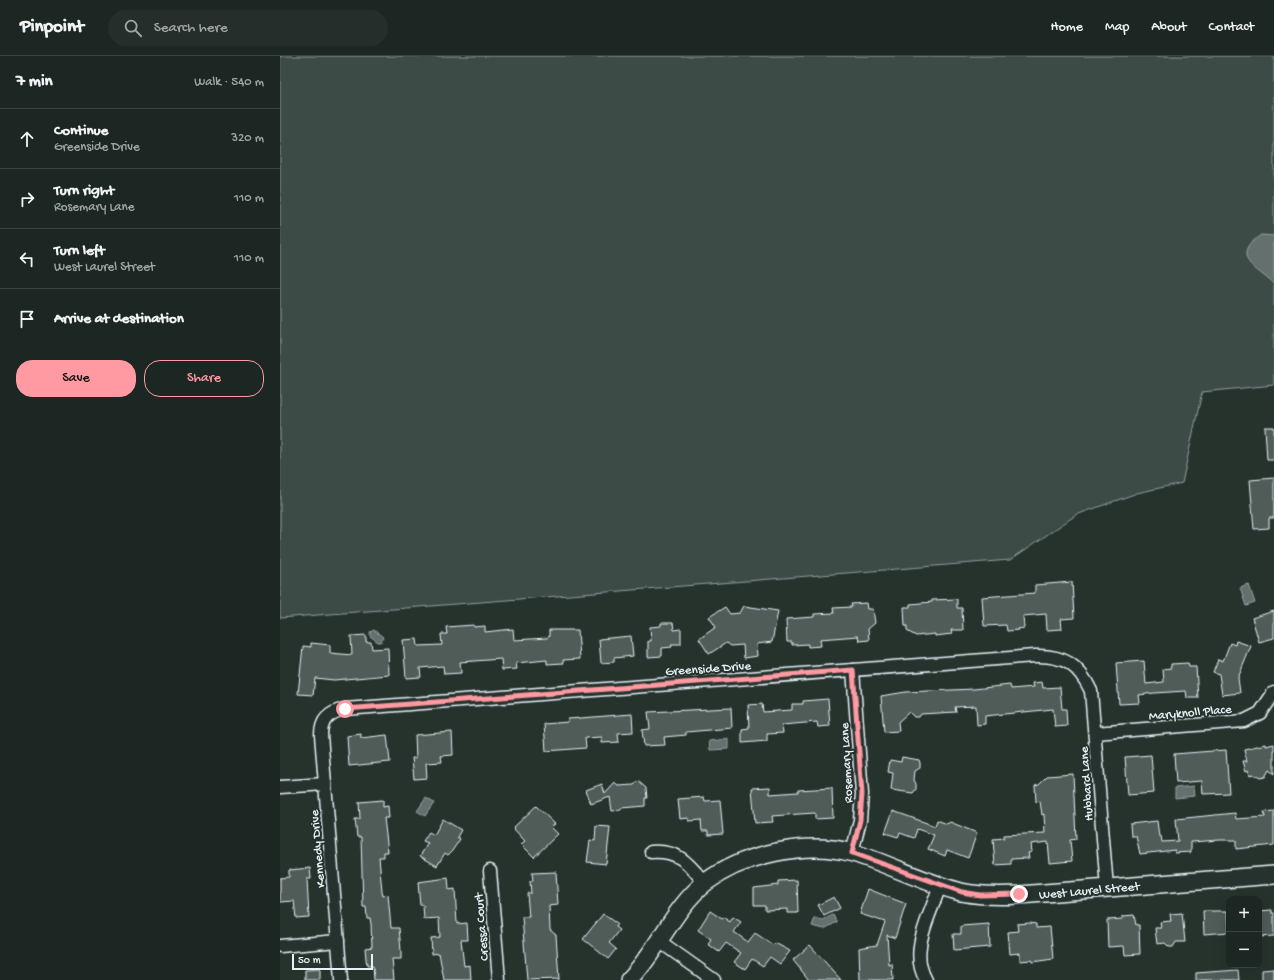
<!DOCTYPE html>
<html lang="en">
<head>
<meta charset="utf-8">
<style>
  :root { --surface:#1c2622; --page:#252e2a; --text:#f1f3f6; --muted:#a0a5a5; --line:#3a4340; --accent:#ff9aa2 }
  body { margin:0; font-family:"Gochi Hand",sans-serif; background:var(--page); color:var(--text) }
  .controls { position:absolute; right:12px; bottom:12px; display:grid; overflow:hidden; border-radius:8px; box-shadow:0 4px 16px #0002 }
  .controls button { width:36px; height:36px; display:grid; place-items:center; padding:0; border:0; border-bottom:1px solid var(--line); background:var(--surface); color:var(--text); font:20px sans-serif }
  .scale { position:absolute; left:12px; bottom:10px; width:81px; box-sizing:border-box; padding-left:4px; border:2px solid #e8f1f8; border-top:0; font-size:11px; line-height:14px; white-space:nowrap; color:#e8f1f8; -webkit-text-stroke:3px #26332d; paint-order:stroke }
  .stop { position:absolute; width:12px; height:12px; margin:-9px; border:3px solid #ff9aa2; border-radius:50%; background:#fff }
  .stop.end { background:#ff9aa2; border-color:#fff; box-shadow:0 1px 4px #0008 }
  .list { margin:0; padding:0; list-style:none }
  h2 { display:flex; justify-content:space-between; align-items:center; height:52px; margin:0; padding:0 16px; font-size:17px }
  h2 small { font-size:13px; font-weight:400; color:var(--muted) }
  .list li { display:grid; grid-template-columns:26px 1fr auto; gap:12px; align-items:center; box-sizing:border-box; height:60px; padding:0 16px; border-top:1px solid var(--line) }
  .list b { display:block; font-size:15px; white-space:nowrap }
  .list p { margin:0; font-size:13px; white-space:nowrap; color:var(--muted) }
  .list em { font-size:13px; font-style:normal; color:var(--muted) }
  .actions { display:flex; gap:8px; padding:12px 16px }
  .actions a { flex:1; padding:9px 0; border:1px solid var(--accent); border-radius:16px; text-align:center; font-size:14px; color:var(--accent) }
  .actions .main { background:var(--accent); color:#111 }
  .icon { flex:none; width:22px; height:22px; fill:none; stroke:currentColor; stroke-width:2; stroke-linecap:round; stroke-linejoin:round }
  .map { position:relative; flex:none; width:994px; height:924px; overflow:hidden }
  header { display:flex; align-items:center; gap:24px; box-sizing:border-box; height:56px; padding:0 20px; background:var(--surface); border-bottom:1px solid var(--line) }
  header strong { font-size:19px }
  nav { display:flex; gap:22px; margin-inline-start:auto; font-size:14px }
  .search { width:280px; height:36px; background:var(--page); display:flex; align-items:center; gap:10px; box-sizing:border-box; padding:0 14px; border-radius:22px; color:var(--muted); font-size:15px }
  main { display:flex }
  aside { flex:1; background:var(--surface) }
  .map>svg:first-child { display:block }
</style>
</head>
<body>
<header>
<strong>Pinpoint</strong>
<div class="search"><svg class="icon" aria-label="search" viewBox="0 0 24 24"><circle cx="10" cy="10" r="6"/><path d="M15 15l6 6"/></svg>Search here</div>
<nav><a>Home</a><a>Map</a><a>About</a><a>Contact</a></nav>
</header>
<main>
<aside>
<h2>7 min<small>Walk · 540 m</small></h2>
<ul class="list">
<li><svg class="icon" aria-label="ahead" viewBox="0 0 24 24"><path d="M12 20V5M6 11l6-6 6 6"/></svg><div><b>Continue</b><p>Greenside Drive</p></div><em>320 m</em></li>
<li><svg class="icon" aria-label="right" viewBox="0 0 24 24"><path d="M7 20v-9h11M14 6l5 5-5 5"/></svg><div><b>Turn right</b><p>Rosemary Lane</p></div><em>110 m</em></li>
<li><svg class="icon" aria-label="left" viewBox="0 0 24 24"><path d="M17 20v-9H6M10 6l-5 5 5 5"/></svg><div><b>Turn left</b><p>West Laurel Street</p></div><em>110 m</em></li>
<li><svg class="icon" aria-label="arrive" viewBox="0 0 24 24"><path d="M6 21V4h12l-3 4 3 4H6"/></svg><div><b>Arrive at destination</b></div></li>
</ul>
<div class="actions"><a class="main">Save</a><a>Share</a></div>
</aside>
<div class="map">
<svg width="994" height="924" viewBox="0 0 994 924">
  <rect width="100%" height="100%" fill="#26332d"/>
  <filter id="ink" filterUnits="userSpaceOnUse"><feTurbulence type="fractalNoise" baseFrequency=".025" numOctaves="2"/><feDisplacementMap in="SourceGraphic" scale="8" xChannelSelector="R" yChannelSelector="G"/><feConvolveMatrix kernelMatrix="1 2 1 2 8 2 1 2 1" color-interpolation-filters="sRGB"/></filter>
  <g filter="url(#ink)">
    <polygon fill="#3e4b47" stroke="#939ea0" points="0,0 994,0 994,329 922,336 902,427 857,437 796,459 730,504 0,562"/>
    <g fill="#636f6d" stroke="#98a3a5">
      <path d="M 981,179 L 994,180 L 994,228 C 975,211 949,201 981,179 Z"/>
      <polygon points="969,529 975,547 966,550 960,532"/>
      <polygon points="94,574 103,581 101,586 98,586 90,580 90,576"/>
      <polygon points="449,683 449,693 430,694 429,685"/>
      <polygon points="914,730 915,740 895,742 895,732"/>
      <polygon points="146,742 154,747 145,760 137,755"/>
      <polygon points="553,859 557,866 544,873 532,870 535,862 543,864"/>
    </g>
    <g fill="#505c59" stroke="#e8f1f8">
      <polygon points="985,371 994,371 994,404 987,404"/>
      <polygon points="994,422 994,462 989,462 989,472 974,473 970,424"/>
      <polygon points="792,526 794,562 781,563 782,573 767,574 766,558 743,560 744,572 738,573 739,574 727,575 726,569 704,570 702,541 755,537 755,529"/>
      <polygon points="677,543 677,552 682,552 683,574 671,574 672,578 655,580 655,578 636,580 627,575 627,570 625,570 624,551 630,551 630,548 652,546 652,544"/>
      <polygon points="587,547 588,553 593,553 595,567 588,573 589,584 579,585 578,580 540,583 541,590 528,591 528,588 512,589 512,586 507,586 506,563 534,561 534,558 554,557 553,552 572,551 571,548"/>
      <polygon points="464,550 498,555 492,586 477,588 478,600 464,602 463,589 450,590 446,587 429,598 419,583 436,571 429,561 445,551 450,558 460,557"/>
      <polygon points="994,555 994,582 979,586 972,562"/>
      <polygon points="381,567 393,567 394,574 401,573 401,588 391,588 392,591 382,592 382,600 368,601 368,585 371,585 370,571 381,570"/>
      <polygon points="194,569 194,571 205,570 205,576 233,573 234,584 267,582 269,580 269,574 298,574 300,603 283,604 284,607 267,608 267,604 236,607 237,613 222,614 221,603 180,606 181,617 164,618 163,610 140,612 141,621 126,622 123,584 137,583 138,590 162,589 161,578 167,578 166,571"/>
      <polygon points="86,579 86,586 91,586 92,593 108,592 109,619 54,624 35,622 33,639 18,638 23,590 31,591 31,587 50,589 50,597 72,599 71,580"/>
      <polygon points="351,580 353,600 334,602 334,606 321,607 319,583"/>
      <polygon points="956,585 971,590 958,622 960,637 942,639 939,618 933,616 938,603 943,605 950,587 955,589"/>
      <polygon points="864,605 866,628 884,626 883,613 891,612 891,608 908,607 909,611 916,611 918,642 907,642 906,635 874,637 859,639 860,647 839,648 836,607"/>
      <polygon points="762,626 763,632 780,631 782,653 786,653 787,670 775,671 773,653 705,660 705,668 697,669 696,650 675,651 676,656 641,658 639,661 634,661 629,656 618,666 619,675 604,676 601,640 626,636 694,633 730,629 731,633 754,631 753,627"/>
      <polygon points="548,643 550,670 538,671 537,666 502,669 503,677 487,678 487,685 462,687 462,673 469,672 468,649 482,648 483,656 512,654 512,648 523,648 523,645"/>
      <polygon points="451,652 452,672 406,676 406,679 384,681 385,689 364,690 362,674 370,673 368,656"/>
      <polygon points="352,658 353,676 338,677 339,686 322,687 322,681 305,682 306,692 266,695 264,668 288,666 288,663"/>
      <polygon points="172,676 173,699 161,700 162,706 146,707 147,722 134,723 132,702 136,702 135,679"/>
      <polygon points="81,678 81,682 107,679 110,706 69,710 67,680"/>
      <polygon points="986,688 986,690 994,688 994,718 989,714 985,721 980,722 973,718 970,719 968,714 966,715 963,705 967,705 964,693"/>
      <polygon points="946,694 949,737 923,738 922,725 896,727 894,698"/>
      <polygon points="871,699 874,737 848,739 845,701"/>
      <polygon points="622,701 639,704 640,707 640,712 635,715 634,724 636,728 636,733 633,737 611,734 613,717 608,716 610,704 621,706"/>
      <polygon points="793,718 796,783 790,784 792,805 770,807 768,786 751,788 752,796 748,797 749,802 731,803 731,808 715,809 713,783 724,782 724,779 765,777 764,758 762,759 760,745 756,746 755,729 759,728 767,720"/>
      <polygon points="358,725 366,732 367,742 365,742 365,750 341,752 341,754 332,755 330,741 311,748 306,734 322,728 325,738 335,727 339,730 354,729"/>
      <polygon points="490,731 490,738 518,736 518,734 552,732 553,762 535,763 535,757 519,758 492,760 493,766 475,767 472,732"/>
      <polygon points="424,741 425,745 440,744 443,778 428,779 428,775 422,775 421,764 409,765 409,762 400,763 398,743"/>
      <polygon points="103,744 103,751 108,750 109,762 104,762 108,796 104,796 104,801 99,801 102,836 103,840 108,839 111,872 119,872 121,895 121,903 112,903 114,924 94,924 93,910 87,910 86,903 85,892 92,891 91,868 90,862 87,862 86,851 83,851 81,781 77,781 75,763 80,763 79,746"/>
      <polygon points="256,750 275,768 271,771 278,778 254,801 241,788 245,785 233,772"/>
      <polygon points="613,755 655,770 657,764 667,768 670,766 697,777 688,802 667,794 665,800 648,793 654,779 637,773 634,782 620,777 618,781 605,777"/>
      <polygon points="994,755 994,789 956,793 956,784 940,784 911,786 911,796 895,797 895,794 860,798 856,780 851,780 850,768 877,765 879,780 881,780 882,786 898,785 896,763 955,757 956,763 985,761 984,756"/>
      <polygon points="163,763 181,774 177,781 180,783 172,795 168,799 165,797 157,810 140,800 148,787 143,785 149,776 154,779"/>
      <polygon points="316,770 330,771 326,808 307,806 310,784 315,785"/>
      <polygon points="30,812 31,823 27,823 29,861 16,862 14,845 0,846 0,822 9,821 9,814"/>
      <polygon points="276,816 278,849 269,850 270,874 276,879 279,923 247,924 242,861 249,861 247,837 251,837 250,825 253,825 252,817"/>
      <polygon points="168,822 169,834 175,833 177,868 187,867 188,884 181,884 184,910 190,909 191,924 164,924 159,897 152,898 151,882 160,881 159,862 144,863 143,849 140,849 138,826"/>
      <polygon points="517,824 518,857 507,857 507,853 485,854 485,849 474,849 474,832 498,829 498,825"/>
      <polygon points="588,833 626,848 615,882 607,879 609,909 612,908 613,924 580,924 579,892 597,889 605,866 580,858"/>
      <polygon points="554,841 560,852 544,860 538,849"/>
      <polygon points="992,854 992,857 994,857 994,880 979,881 979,855"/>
      <polygon points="430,855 442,863 443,861 450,866 453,861 461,866 454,876 468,886 475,877 493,889 495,887 510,895 500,908 490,901 483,910 472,903 465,913 454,906 461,897 446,887 439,896 428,888 431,883 418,874"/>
      <polygon points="923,855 948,855 949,876 924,878"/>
      <polygon points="902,857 905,886 896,886 893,891 889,891 885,887 877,888 875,872 881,872 880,866 891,865 890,858"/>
      <polygon points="323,858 337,868 335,871 339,874 329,887 336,893 328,903 303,883"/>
      <polygon points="854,859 856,869 859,869 860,898 845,899 844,890 828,891 827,864 843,863 843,860"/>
      <polygon points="750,867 756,868 756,872 770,871 773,903 752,906 751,904 740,905 740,897 730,898 728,876 738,875 737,868"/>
      <polygon points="709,868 710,891 674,894 673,878 681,878 681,870"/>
      <polygon points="530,889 561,924 529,924 513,904"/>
      <polygon points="40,913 40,924 25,924 25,914"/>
      <polygon points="994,913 994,924 982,924 982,914"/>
      <polygon points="958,914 959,924 916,924 916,917"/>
    </g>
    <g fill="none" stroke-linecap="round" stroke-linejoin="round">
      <defs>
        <g id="street">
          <polyline points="815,677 964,665 980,657 994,636"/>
          <polyline points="0,731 45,728"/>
          <path d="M 371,796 C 399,794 408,807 425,827"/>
          <polyline points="572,797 580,764 582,738 573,614"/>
          <polyline points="210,815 219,924"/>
          <polyline points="379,885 434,924"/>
          <polyline points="0,890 58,885"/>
          <path d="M 61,924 L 41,679 C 41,663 50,656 65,653 L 755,600 C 784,599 799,609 811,635 L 827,832"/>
          <path d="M 646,924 C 628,894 651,859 660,829"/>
        </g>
        <path id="secondary" d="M 349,924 C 378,895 393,852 426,826 C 463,798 527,784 573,797 C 610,808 644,827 681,836 C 700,840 720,840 739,839 L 994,819"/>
      </defs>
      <use href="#street" stroke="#e8f1f8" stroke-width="15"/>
      <use href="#secondary" stroke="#e8f1f8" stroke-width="20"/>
      <use href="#street" stroke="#26332d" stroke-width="12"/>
      <use href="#secondary" stroke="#26332d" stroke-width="17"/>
    </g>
  </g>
  <g fill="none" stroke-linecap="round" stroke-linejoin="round" filter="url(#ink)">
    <polyline stroke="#ff9aa2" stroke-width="5" points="65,653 573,614 582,738 580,764 572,797 682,836 700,839 739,838"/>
  </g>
  <g text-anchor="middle" stroke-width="4" stroke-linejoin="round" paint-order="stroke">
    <g font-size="13" fill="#e8f1f8" stroke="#26332d">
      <text transform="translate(428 611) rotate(-4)" y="5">Greenside Drive</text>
      <text transform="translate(910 655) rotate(-5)" y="5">Maryknoll Place</text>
      <text transform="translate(565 707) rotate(-93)" y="5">Rosemary Lane</text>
      <text transform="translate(805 728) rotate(-94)" y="5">Hubbard Lane</text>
      <text transform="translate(36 793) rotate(-95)" y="5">Kennedy Drive</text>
      <text transform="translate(809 833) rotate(-5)" y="5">West Laurel Street</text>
      <text transform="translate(200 871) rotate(-95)" y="5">Cressa Court</text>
    </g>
  </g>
</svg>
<div class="controls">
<button>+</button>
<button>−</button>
</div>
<div class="scale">50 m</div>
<div class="stop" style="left:65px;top:653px"></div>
<div class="stop end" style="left:739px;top:838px"></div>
</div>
</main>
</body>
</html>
